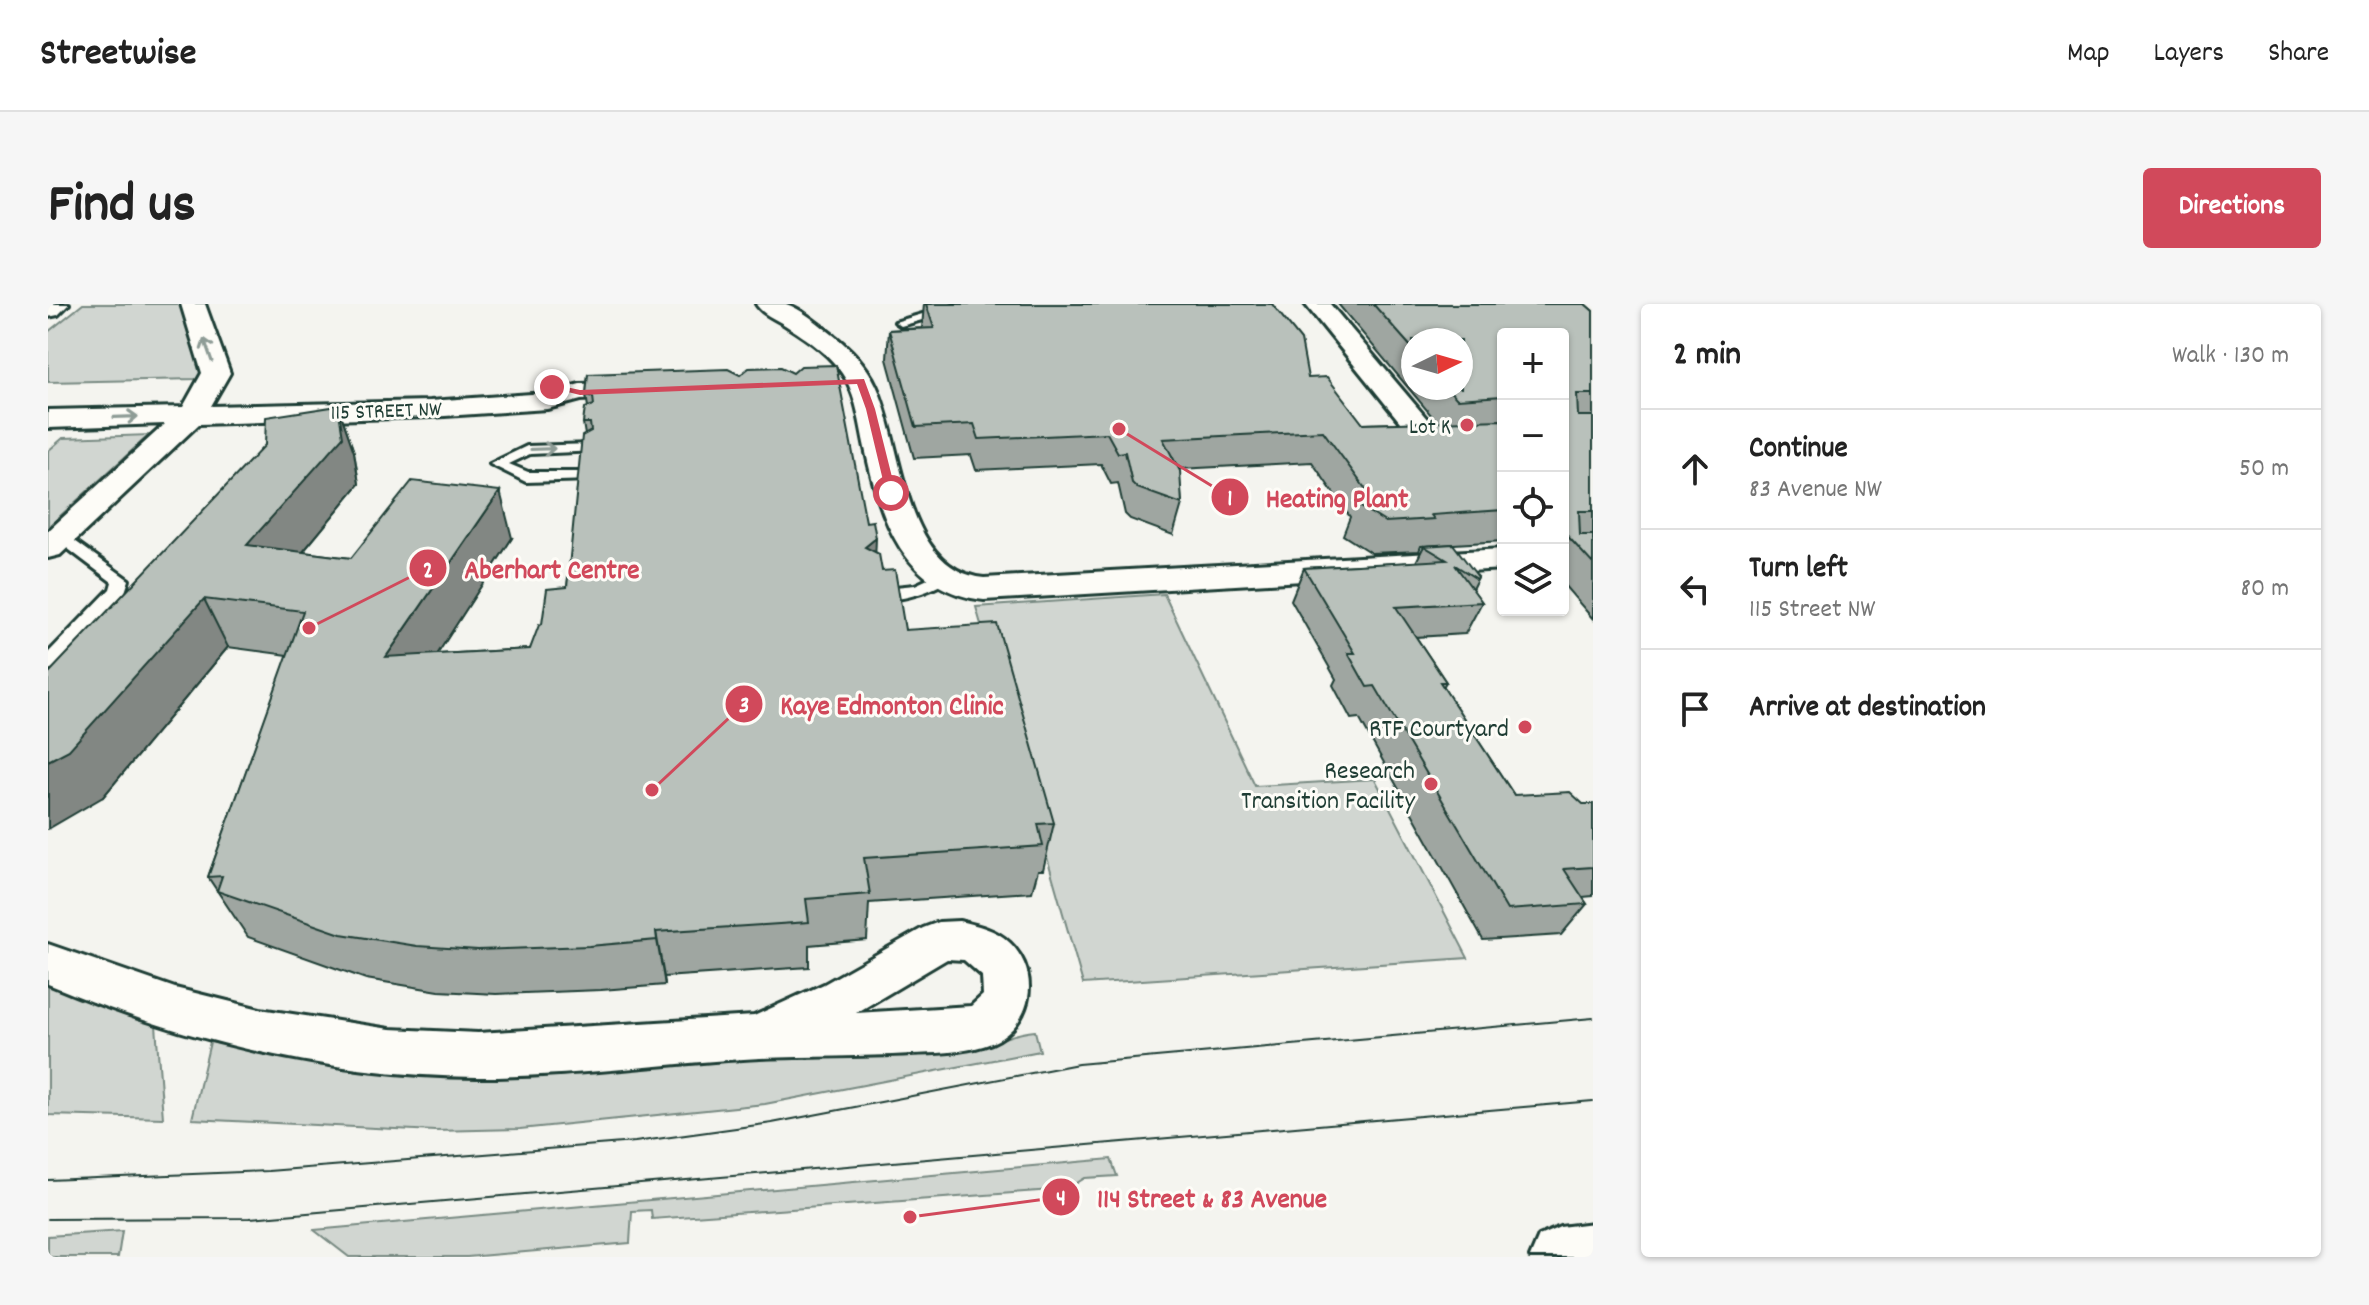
<!DOCTYPE html>
<html lang="en">
<head>
<meta charset="utf-8">
<style>
  :root { --surface:#fff; --page:#f6f6f6; --text:#222; --muted:#767676; --line:#e0e0e0; --accent:#d1495b }
  body { margin:0; font-family:Dekko,sans-serif; background:var(--page); color:var(--text) }
  .controls { position:absolute; right:24px; top:24px; display:grid; overflow:hidden; border-radius:8px; box-shadow:0 2px 6px #0004 }
  .controls button { width:72px; height:72px; display:grid; place-items:center; padding:0; border:0; border-bottom:2px solid var(--line); background:var(--surface); color:var(--text); font:40px sans-serif }
  .compass { position:absolute; left:1353px; top:24px; width:72px; height:72px; border-radius:50%; background:var(--surface); box-shadow:0 2px 6px #0004; rotate:85deg }
  .stop { position:absolute; width:24px; height:24px; margin:-18px; border:6px solid #d1495b; border-radius:50%; background:#fff }
  .stop.end { background:#d1495b; border-color:#fff; box-shadow:0 2px 8px #0008 }
  .list { margin:0; padding:0; list-style:none }
  h2 { display:flex; justify-content:space-between; align-items:center; height:104px; margin:0; padding:0 32px; font-size:34px }
  h2 small { font-size:26px; font-weight:400; color:var(--muted) }
  .list li { display:grid; grid-template-columns:52px 1fr auto; gap:24px; align-items:center; box-sizing:border-box; height:120px; padding:0 32px; border-top:2px solid var(--line) }
  .list b { display:block; font-size:30px; white-space:nowrap }
  .list p { margin:0; font-size:26px; white-space:nowrap; color:var(--muted) }
  .list em { font-size:26px; font-style:normal; color:var(--muted) }
  .icon { flex:none; width:44px; height:44px; fill:none; stroke:currentColor; stroke-width:2; stroke-linecap:round; stroke-linejoin:round }
  .map { position:relative; flex:none; width:1545px; height:953px; overflow:hidden; border-radius:8px }
  header { display:flex; align-items:center; gap:48px; box-sizing:border-box; height:112px; padding:0 40px; background:var(--surface); border-bottom:2px solid var(--line) }
  header strong { font-size:38px }
  nav { display:flex; gap:44px; margin-inline-start:auto; font-size:28px }
  .intro { display:flex; align-items:center; justify-content:space-between; box-sizing:border-box; height:192px; padding:0 48px }
  h1 { margin:0; font-size:56px }
  .button { padding:20px 36px; border-radius:8px; background:var(--accent); color:#fff; font-size:28px; font-weight:700 }
  main { display:flex; gap:48px; padding:0 48px }
  aside { flex:1; background:var(--surface); border-radius:8px; box-shadow:0 2px 6px #0004 }
  .map>svg:first-child { display:block }
</style>
</head>
<body>
<header>
<strong>Streetwise</strong>
<nav><a>Map</a><a>Layers</a><a>Share</a></nav>
</header>
<div class="intro"><h1>Find us</h1><a class="button">Directions</a></div>
<main>
<div class="map">
<svg width="1545" height="953" viewBox="0 0 1545 953">
  <rect width="100%" height="100%" fill="#f4f4ef"/>
  <filter id="ink" filterUnits="userSpaceOnUse"><feTurbulence type="fractalNoise" baseFrequency=".0125" numOctaves="2"/><feDisplacementMap in="SourceGraphic" scale="16" xChannelSelector="R" yChannelSelector="G"/><feConvolveMatrix kernelMatrix="1 2 1 2 8 2 1 2 1" color-interpolation-filters="sRGB"/></filter>
  <g filter="url(#ink)">
    <g fill="#d1d6d1" stroke="#788a82" stroke-width="2">
      <polygon points="35,0 135,0 156,66 149,75 0,78 0,28"/>
      <polygon points="101,131 0,223 0,147 15,134"/>
      <polygon points="1116,290 1207,482 1327,475 1420,654 1035,680 928,303"/>
      <polygon points="0,673 108,721 115,814 0,811"/>
      <path d="M 987,727 L 992,747 L 717,800 L 472,825 L 387,827 L 144,815 L 162,738 L 271,758 L 464,772 L 655,757 L 914,746 C 944,742 959,729 987,727 Z"/>
      <polygon points="1063,855 1069,872 1037,874 1019,885 604,915 603,906 584,907 582,939 419,953 301,953 266,926"/>
      <polygon points="74,927 70,953 0,953 0,932"/>
    </g>
    <g fill="none" stroke-linecap="round" stroke-linejoin="round">
      <defs>
        <g id="service">
          <polygon points="909,0 930,0 853,22 847,18"/>
          <polygon points="545,140 550,141 550,147 482,150 461,160 480,168 548,168 548,174 543,176 478,178 442,160 479,142"/>
          <polygon points="13,227 81,276 76,291 6,364 0,366 0,349 62,285 64,278 7,235 5,232"/>
          <path d="M 893,269 L 901,274 C 888,289 833,304 818,290 L 827,285 L 867,281 Z"/>
        </g>
        <g id="minor">
          <polygon points="133,0 157,0 182,69 163,102 382,97 498,89 532,80 593,78 603,80 607,86 603,92 533,96 499,105 382,113 151,120 12,251 0,254 0,227 117,120 0,124 0,106 135,103 154,69"/>
          <path d="M 708,0 C 717,0 730,0 738,0 C 752,4 768,18 780,27 C 799,41 818,59 828,81 C 855,138 854,266 936,274 L 1455,245 L 1455,265 L 936,296 C 855,287 832,214 817,144 C 812,121 809,94 797,74 C 784,51 759,35 737,21 C 727,15 714,10 708,0 Z"/>
          <polygon points="1257,0 1282,0 1391,129 1455,125 1455,143 1383,147 1373,144"/>
          <path d="M 911,617 C 928,621 948,625 961,638 C 997,672 982,729 935,742 C 913,749 886,749 863,750 C 813,753 762,752 712,754 C 618,759 523,773 429,773 C 282,772 135,737 0,680 L 0,640 L 127,684 L 212,705 L 342,725 L 430,729 L 706,712 L 776,680 L 875,624 L 891,618 ZM 899,655 L 916,656 L 934,672 L 935,691 L 923,702 L 808,709 Z"/>
        </g>
        <g id="secondary">
          <polygon points="0,0 21,0 10,11 0,13"/>
          <polygon points="1545,919 1545,953 1482,953 1491,932 1512,923"/>
        </g>
      </defs>
      <use href="#service" stroke="#1f3d34" stroke-width="6"/>
      <use href="#minor" stroke="#1f3d34" stroke-width="6"/>
      <use href="#secondary" stroke="#1f3d34" stroke-width="6"/>
      <use href="#service" fill="#fdfcf7" fill-rule="evenodd"/>
      <use href="#minor" fill="#fdfcf7" fill-rule="evenodd"/>
      <use href="#secondary" fill="#fdfcf7" fill-rule="evenodd"/>
      <g stroke="#1f3d34" stroke-width="2">
        <polyline points="0,876 220,867 587,838 724,819 1030,760 1545,714"/>
        <polyline points="0,915 202,914 1545,797"/>
      </g>
    </g>
    <g fill="#9fa6a1" stroke="#1f3d34" stroke-width="2" fill-rule="evenodd">
      <path d="M 876,0 L 1224,0 L 1260,74 L 1315,120 L 1389,118 L 1290,0 L 1537,0 L 1545,7 L 1545,315 L 1515,280 L 1515,30 L 1455,30 L 1455,237 L 1373,242 L 1371,247 L 1323,249 L 1295,231 L 1302,213 L 1264,158 L 1131,165 L 1134,200 L 1125,231 L 1082,215 L 1077,210 L 1070,179 L 1063,180 L 1053,160 L 928,166 L 923,151 L 866,154 L 839,55 L 841,26 L 874,24 ZM 1365,36 L 1413,84 L 1365,84 Z"/>
      <polygon points="540,70 818,218 827,248 857,326 1006,519 995,566 990,566 984,588 821,599 819,636 761,641 761,663 616,673 617,681 553,686 448,690 391,687 318,675 200,633 160,573 240,351 180,343 55,493 0,370 290,102 306,148 311,180 255,248 303,254 464,234 389,350 482,345 494,320 519,283 537,131 535,119 540,103 538,91"/>
      <polygon points="1376,242 1430,273 1424,285 1434,298 1417,330 1368,333 1398,378 1395,383 1466,491 1535,500 1545,500 1545,592 1534,593 1539,600 1513,631 1435,636 1311,414 1303,415 1285,381 1288,375 1243,296 1256,264 1368,258"/>
    </g>
    <g fill="#828783" stroke="#1f3d34" stroke-width="2">
      <polygon points="290,102 306,148 311,180 221,289 199,241"/>
      <polygon points="452,187 464,234 356,402 338,353"/>
      <polygon points="828,234 826,282 817,243"/>
      <polygon points="156,295 180,343 55,493 0,525 0,457"/>
      <polygon points="608,628 616,673 617,681 609,636"/>
    </g>
    <g fill="#b9c1bb" stroke="#1f3d34" stroke-width="2">
      <polygon points="878,0 1224,0 1253,36 1260,74 1279,73 1315,120 1455,116 1455,206 1383,211 1386,215 1337,218 1308,200 1327,198 1275,127 1115,135 1132,167 1134,200 1089,184 1084,179 1077,148 1070,149 1059,129 931,135 926,120 868,123 841,26 886,24"/>
      <polygon points="1325,0 1537,0 1545,7 1545,90 1529,90 1530,112 1545,112 1545,207 1531,207 1532,231 1545,231 1545,260 1515,227 1515,30 1455,30 1455,92 1409,95 1399,84 1413,84 1413,36 1365,36 1365,45"/>
      <polygon points="788,61 818,218 825,217 828,234 817,243 831,250 834,267 847,266 857,326 949,320 1006,519 990,520 995,542 816,554 822,590 758,595 761,618 608,628 609,636 541,642 430,646 369,642 293,630 169,587 174,572 160,573 255,307 156,295 21,446 0,457 0,370 217,141 218,113 290,102 295,133 199,241 303,254 364,177 452,187 338,353 482,345 491,321 494,320 499,285 519,283 534,132 543,127 542,119 535,119 537,104 546,101 545,93 538,91 540,70 680,65 692,71 701,64 733,63 745,69 753,62"/>
      <polygon points="1405,240 1430,273 1429,275 1407,261 1434,298 1348,303 1398,378 1392,378 1466,491 1522,488 1535,500 1545,500 1545,563 1516,565 1539,600 1459,606 1327,382 1319,383 1300,349 1307,349 1256,264 1399,256 1376,242"/>
    </g>
    <defs><path id="oneway-shaft" d="M-6 0H5M1.5-3L5.5 0L1.5 3" fill="none" stroke-width="1.6" stroke-linecap="round" stroke-linejoin="round" transform="scale(2)"/></defs>
    <g stroke="#8e9c96">
      <use href="#oneway-shaft" transform="translate(160 46) rotate(-109)"/>
      <use href="#oneway-shaft" transform="translate(78 113) rotate(-2)"/>
      <use href="#oneway-shaft" transform="translate(495 145) rotate(-2)"/>
    </g>
  </g>
  <polygon fill="#d1495b" points="816,75 827,105 848,189 843,192 838,189 818,105 809,80 532,91 500,83 504,80 532,86"/>
  <g fill="#d1495b" stroke="#fdfcf7" stroke-width="3">
    <circle cx="1419" cy="121" r="8"/>
    <circle cx="1477" cy="423" r="8"/>
    <circle cx="1383" cy="480" r="8"/>
  </g>
  <g text-anchor="middle" stroke-width="6" stroke-linejoin="round" paint-order="stroke">
    <g font-size="22" fill="#1f3d34" stroke="#fdfcf7">
      <text transform="translate(338 105) rotate(-2)" y="8">115 STREET NW</text>
    </g>
    <g font-size="22" fill="#1f3d34" stroke="#fdfcf7" text-anchor="end">
      <text x="1403" y="129">Lot K</text>
    </g>
    <g font-size="26" fill="#1f3d34" stroke="#fdfcf7" text-anchor="end">
      <text x="1461" y="432">RTF Courtyard</text>
      <text x="1367" y="474">Research<tspan x="1367" dy="30">Transition Facility</tspan></text>
    </g>
  </g>
  <path fill="none" stroke="#d1495b" stroke-width="3" d="M1071 125L1182 193M261 324L380 264M604 486L696 400M862 913L1013 893"/>
  <g fill="#d1495b" stroke="#fdfcf7" stroke-width="3">
    <circle cx="1071" cy="125" r="8"/>
    <circle cx="261" cy="324" r="8"/>
    <circle cx="604" cy="486" r="8"/>
    <circle cx="862" cy="913" r="8"/>
    <circle cx="1182" cy="193" r="20"/>
    <circle cx="380" cy="264" r="20"/>
    <circle cx="696" cy="400" r="20"/>
    <circle cx="1013" cy="893" r="20"/>
  </g>
  <g font-size="24" text-anchor="middle" font-weight="bold" fill="#fff">
    <text x="1182" y="201">1</text>
    <text x="380" y="273">2</text>
    <text x="696" y="408">3</text>
    <text x="1013" y="901">4</text>
  </g>
  <g font-size="28" text-anchor="middle" font-weight="bold" fill="#d1495b" stroke="#fdfcf7" stroke-width="6" stroke-linejoin="round" paint-order="stroke">
    <text x="1289" y="203">Heating Plant</text>
    <text x="504" y="274">Aberhart Centre</text>
    <text x="844" y="410">Kaye Edmonton Clinic</text>
    <text x="1164" y="903">114 Street &amp; 83 Avenue</text>
  </g>
</svg>
<div class="controls">
<button>+</button>
<button>−</button>
<button><svg class="icon" aria-label="locate" viewBox="0 0 24 24"><circle cx="12" cy="12" r="6"/><path d="M12 2v4M12 18v4M2 12h4M18 12h4"/></svg></button>
<button><svg class="icon" aria-label="layers" viewBox="0 0 24 24"><path d="M12 4l9 5-9 5-9-5zM3 14l9 5 9-5"/></svg></button>
</div>
<svg class="compass" viewBox="-18 -18 36 36"><path d="M0-13l5 13h-10z" fill="#e53935"/><path d="M0 13l5-13h-10z" fill="#767676"/></svg>
<div class="stop" style="left:843px;top:189px"></div>
<div class="stop end" style="left:504px;top:83px"></div>
</div>
<aside>
<h2>2 min<small>Walk · 130 m</small></h2>
<ul class="list">
<li><svg class="icon" aria-label="ahead" viewBox="0 0 24 24"><path d="M12 20V5M6 11l6-6 6 6"/></svg><div><b>Continue</b><p>83 Avenue NW</p></div><em>50 m</em></li>
<li><svg class="icon" aria-label="left" viewBox="0 0 24 24"><path d="M17 20v-9H6M10 6l-5 5 5 5"/></svg><div><b>Turn left</b><p>115 Street NW</p></div><em>80 m</em></li>
<li><svg class="icon" aria-label="arrive" viewBox="0 0 24 24"><path d="M6 21V4h12l-3 4 3 4H6"/></svg><div><b>Arrive at destination</b></div></li>
</ul>
</aside>
</main>
</body>
</html>
